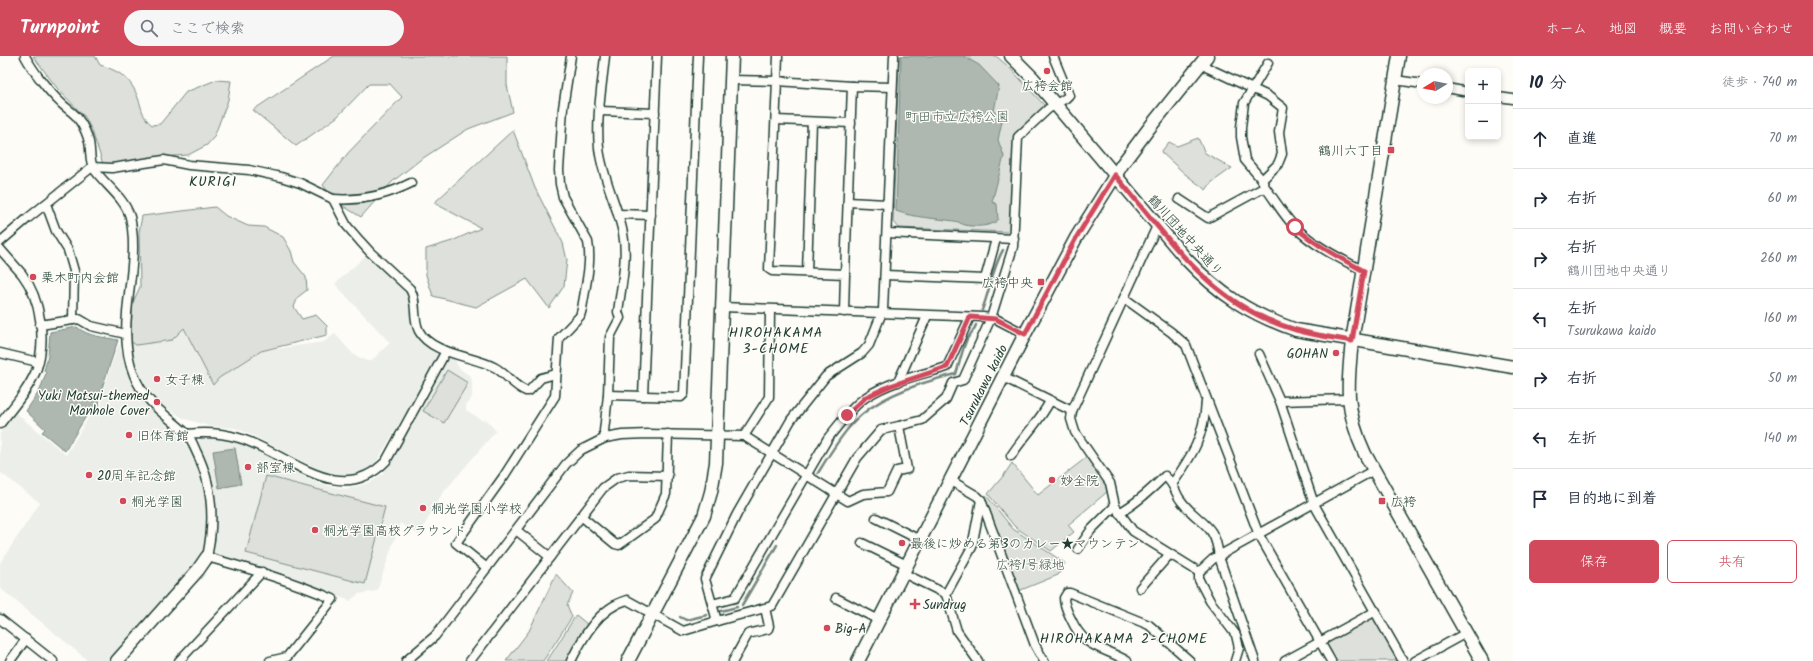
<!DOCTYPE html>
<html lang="ja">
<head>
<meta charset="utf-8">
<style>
  :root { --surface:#fff; --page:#f6f6f7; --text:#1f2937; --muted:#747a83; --line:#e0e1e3; --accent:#d1495b }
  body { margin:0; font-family:Kalam,"Klee One",sans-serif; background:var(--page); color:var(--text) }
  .controls { position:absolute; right:12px; top:12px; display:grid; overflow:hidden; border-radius:6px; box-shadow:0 2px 6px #0003 }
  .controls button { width:36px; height:36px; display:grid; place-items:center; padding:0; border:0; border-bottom:1px solid var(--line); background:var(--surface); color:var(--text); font:20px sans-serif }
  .compass { position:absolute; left:1417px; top:12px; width:36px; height:36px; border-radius:50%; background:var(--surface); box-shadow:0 2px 6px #0003; rotate:260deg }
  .stop { position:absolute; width:12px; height:12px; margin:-9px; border:3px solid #d1495b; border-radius:50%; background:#fff }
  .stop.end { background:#d1495b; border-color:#fff; box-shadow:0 1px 4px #0008 }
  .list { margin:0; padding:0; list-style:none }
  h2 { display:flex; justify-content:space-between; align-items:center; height:52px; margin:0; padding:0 16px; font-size:17px }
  h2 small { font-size:13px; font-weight:400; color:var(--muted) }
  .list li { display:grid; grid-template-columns:26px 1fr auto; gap:12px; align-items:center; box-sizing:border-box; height:60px; padding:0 16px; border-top:1px solid var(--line) }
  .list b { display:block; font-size:15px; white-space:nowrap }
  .list p { margin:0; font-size:13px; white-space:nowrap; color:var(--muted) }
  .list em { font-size:13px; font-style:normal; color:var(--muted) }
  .actions { display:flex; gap:8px; padding:12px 16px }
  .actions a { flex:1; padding:9px 0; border:1px solid var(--accent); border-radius:6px; text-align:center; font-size:14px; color:var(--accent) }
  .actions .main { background:var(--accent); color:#fff }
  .icon { flex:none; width:22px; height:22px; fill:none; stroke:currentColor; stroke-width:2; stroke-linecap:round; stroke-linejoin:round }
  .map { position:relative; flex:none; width:1513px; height:605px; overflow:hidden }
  header { display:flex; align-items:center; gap:24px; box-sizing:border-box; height:56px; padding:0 20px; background:var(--accent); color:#fff }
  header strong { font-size:19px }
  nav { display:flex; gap:22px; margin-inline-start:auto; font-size:14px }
  .search { width:280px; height:36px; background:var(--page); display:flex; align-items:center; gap:10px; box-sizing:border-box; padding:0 14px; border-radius:22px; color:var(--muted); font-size:15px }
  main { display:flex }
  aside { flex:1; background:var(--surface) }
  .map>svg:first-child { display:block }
</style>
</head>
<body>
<header>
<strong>Turnpoint</strong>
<div class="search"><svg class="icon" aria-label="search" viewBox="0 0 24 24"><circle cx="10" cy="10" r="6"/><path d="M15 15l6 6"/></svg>ここで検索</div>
<nav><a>ホーム</a><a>地図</a><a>概要</a><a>お問い合わせ</a></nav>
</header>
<main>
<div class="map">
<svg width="1513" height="605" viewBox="0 0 1513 605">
  <rect width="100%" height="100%" fill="#fdfcf7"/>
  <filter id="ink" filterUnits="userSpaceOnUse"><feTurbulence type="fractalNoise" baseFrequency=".025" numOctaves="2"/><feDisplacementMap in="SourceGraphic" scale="8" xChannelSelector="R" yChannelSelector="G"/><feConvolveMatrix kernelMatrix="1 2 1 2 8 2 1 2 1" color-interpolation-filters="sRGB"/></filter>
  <g filter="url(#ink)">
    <g fill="#eceee9">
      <polygon points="366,199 410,238 412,262 441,298 375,408 364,415 348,420 321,415 254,380 235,372 209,370 185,363 165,351 149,334 140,321 130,292 130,285 136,289 172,284 184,272 213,329 219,322 261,295 324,286 335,278 353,298 367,305 371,305 390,287 335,228"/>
      <polygon points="119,287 129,321 141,340 155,358 182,383 199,411 205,426 209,462 207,485 199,509 112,605 85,605 86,603 0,532 0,507 40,447 0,416 0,377 16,357 66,399 90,359 99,353 102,348 101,340"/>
      <polygon points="453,301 459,312 470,320 472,325 472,341 466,349 466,354 483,365 485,363 496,375 442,438 419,479 400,467 377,535 358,538 350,545 278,518 214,499 216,454 214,433 210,417 206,406 197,390 196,388 201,382 205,380 240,386 262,396 279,405 287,412 320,428 345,433 359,430 371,426 383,418 446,303"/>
    </g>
    <g fill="#dde0db" stroke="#7e8e88">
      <path d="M 33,0 L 95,0 L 100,9 C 119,15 131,22 138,42 C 143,54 141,60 152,69 L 160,68 L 186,36 L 216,24 L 231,25 L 228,44 L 214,81 L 207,89 L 188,99 L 161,101 L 118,109 L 103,108 L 92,75 L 85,61 L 57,32 Z"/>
      <polygon points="334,0 507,0 507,29 513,56 468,73 420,104 392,126 361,161 335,145 323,129 348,97 402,41 390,28 369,28 337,61 296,90 253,54"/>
      <polygon points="899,0 996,0 1009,11 1044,49 1043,53 1014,78 1010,176 898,172 893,166"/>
      <polygon points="513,74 535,132 563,187 567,204 564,230 549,252 527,223 476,251 433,240 426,219 426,193 452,185 481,172 434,147"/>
      <polygon points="1198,82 1205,97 1232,112 1211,127 1206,134 1185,118 1161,96 1169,86 1177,90"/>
      <polygon points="215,151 226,160 248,170 264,171 283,181 291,195 294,206 306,221 307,234 298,241 294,251 302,263 316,259 327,270 327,279 261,295 219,322 213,329 184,272 172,284 136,289 130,285 133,246 140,231 139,176 142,160"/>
      <polygon points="447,314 468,327 444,367 423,355"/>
      <polygon points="1087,401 1107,430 1107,436 1068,469 1074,476 1051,495 1015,471 988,438 1004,419 1012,407 1038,439"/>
      <polygon points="266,420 385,451 365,528 246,497"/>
      <polygon points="986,439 1013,473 1065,507 1058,519 1021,534 1017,532 984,442"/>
      <polygon points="556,518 573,537 567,549 572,561 543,605 506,605 529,575"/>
      <polygon points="1375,558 1401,605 1334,605 1323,585"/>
      <polygon points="576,559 587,568 567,605 547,605"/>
    </g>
    <g fill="#aeb8b1" stroke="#75877f">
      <path d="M 901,0 L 963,0 L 979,9 L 999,30 L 994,55 L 1002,65 L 998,84 L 1004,100 L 992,146 L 997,148 L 998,164 C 992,171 974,171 965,169 C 961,168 958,165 954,165 C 934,162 915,162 896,155 Z"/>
      <path d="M 77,271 C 88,281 105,281 118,284 L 100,338 L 99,350 L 88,357 L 65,395 L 42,376 L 45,373 L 26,355 L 40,334 L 46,317 L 44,315 L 48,300 L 50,276 Z"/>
      <polygon points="235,392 241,428 219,432 213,395"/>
    </g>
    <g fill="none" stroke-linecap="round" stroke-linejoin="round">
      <g stroke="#75877f" stroke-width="2.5">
        <path d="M 982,254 C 990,234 992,213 1003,194"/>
        <path d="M 818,417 C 829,399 839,382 853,367 C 877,340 922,326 956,318 C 960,306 962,294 967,283 C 970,278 974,275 976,269"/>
        <polyline points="742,549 777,489"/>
        <polyline points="721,555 737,551"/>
        <polyline points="680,561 686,564 707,559"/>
      </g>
      <defs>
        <g id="street">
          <path d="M 25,0 C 33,15 49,36 62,48 C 67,53 75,57 79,64 C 84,71 87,78 89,86 C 91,94 89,106 94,113 C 104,128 125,142 130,161 C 142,213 113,268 134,319 C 145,347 165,358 186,377 C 191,381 193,389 196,395 C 213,429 215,464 207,501 C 250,513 292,525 333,543 L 287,601 L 270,605"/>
          <path d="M 605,0 C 602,30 596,62 599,92 C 602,121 617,148 623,177 C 628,202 621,231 618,256 L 620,262 L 610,281 L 608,339 L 604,375 L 605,382"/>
          <polyline points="778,0 777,25 852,30"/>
          <polyline points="1201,7 1208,12 1268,40 1283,52 1279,76 1282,98 1278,108 1262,124"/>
          <path d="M 1268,7 L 1244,47 L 1241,71 L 1241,81 L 1245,104 L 1262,124 L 1265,131 C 1275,144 1284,160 1295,171 C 1314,190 1341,203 1364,215"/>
          <polyline points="731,24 777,25 769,213 772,215 845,218 844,256"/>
          <polyline points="1395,24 1423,28"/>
          <polyline points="1447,32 1468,36"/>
          <polyline points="1498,41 1513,43"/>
          <polyline points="600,55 655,57"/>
          <polyline points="776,64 851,67"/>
          <path d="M 333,143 C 359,145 387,139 411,127"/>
          <polyline points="1179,143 1208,162 1265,131"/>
          <polyline points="848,146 887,148"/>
          <polyline points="46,148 56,175 68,194 74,215 73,264"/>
          <polyline points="618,158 651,159"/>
          <polyline points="1157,170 1072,355 1071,363 1075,376 1110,427 1115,450 1133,475 1199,516"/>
          <polyline points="887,177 1014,183"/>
          <path d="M 0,186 L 28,162 L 92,111 L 112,112 L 164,104 L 189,109 L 249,114 L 281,121 L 300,127 L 333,143 L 347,170 L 360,185 L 370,196 L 410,233 C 418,246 412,261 419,275 C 431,298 473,300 494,311 C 506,317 513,330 526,335 L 529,335 L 541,322 L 556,318"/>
          <path d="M 0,193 C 7,201 15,210 22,218 C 41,243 47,285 36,315 C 28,334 13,351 0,368"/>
          <polyline points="807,216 812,66"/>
          <polyline points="845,218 852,30 892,31"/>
          <polyline points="885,219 985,223 996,183"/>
          <polyline points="1124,242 1171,276 1186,289 1259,479 1331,605"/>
          <polyline points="722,251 983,261 996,263 1025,278"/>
          <polyline points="40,269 79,263 91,270 126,278"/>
          <polyline points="0,297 38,306"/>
          <polyline points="1259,298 1280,345 1314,448 1403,605"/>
          <polyline points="1003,321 1072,355"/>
          <polyline points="898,326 927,260"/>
          <polyline points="608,339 681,341 684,338 698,0"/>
          <polyline points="643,340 657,0"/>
          <polyline points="1280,345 1348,343"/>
          <path d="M 187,378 C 204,376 223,377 239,382 C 287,396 339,454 386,405 L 446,295"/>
          <polyline points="744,380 769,341 770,254"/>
          <path d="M 1011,400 C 1023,381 1040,365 1050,345"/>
          <polyline points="950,424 977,440 981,444 1035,589 1044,605"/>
          <path d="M 1173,427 C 1193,398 1204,381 1206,345"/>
          <path d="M 1119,457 C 1137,447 1151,434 1165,420 C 1177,431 1174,437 1182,446 C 1201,470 1215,466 1219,501 L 1255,605"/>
          <polyline points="581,460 615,488 619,489 655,463 666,438 668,378"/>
          <polyline points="876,462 920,484"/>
          <polyline points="516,474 550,501"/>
          <polyline points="862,487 907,509"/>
          <polyline points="1078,493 1091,474 1115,450"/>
          <path d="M 487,512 L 456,487 L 504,420 L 555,340 L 559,282 L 580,260 L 582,253 C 585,232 592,207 588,186 L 563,141 L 560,128 L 559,114 L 563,52 L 571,0"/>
          <polyline points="903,517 946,538"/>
          <polyline points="1140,532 1170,498"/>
          <polyline points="836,542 879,564"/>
          <path d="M 712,548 L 735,542 L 828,382 C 840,368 851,351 866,341 C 890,325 920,319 947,311 L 970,261"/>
          <polyline points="0,563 53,605"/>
          <polyline points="717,565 772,550 857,402 881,374 899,370"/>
          <polyline points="10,605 26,583"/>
          <polyline points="179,605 262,516"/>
          <polyline points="406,605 435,580 566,408 581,394 605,382 622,379 648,378 744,380 848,445 863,438 887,436 897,415 907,413 899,370 922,364 946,343 953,327 963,324 991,262 1013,191 1018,81 1048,53 1066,42 1069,39 1053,0"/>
          <polyline points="470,605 603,432 617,422 629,419 668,420"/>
          <path d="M 571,605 C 583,581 599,552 627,544 L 683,575 L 717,565 L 705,523 L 737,458 L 791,364 L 826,320 L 862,297 L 869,289 L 883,254 L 894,0"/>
          <polyline points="733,605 748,578 768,573 769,570 765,552"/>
          <polyline points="978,605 957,575 946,538 972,491 981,444"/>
          <path d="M 1127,605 C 1102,590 1085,594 1071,563 C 1068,557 1064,550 1064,542 L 1067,537 L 1070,537 L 1149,569 L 1190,605"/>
          <polyline points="1235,605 1239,592 1236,579 1210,545 1199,524 1199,516 1213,503 1374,414"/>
          <polyline points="1285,605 1376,555"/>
          <polyline points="1415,605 1466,577"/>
        </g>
        <g id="secondary">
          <path d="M 1011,0 L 1033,22 L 1186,203 C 1219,238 1250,258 1296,274 L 1513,311"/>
          <path d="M 1399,0 L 1352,285 C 1347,331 1345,355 1365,398 L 1482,605"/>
          <polyline points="117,605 198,514 207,501"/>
          <polyline points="628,605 704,460 711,436 716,407 732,0"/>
          <polyline points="858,605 1025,278 1076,182 1123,107 1150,71 1207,0"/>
        </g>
      </defs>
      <use href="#street" stroke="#1f3d34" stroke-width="11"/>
      <use href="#secondary" stroke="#1f3d34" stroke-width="15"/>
      <use href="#street" stroke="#fdfcf7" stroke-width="8"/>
      <use href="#secondary" stroke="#fdfcf7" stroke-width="12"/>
    </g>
  </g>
  <g fill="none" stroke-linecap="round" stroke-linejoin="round" filter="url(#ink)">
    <path stroke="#d1495b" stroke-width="5" d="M 847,359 L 866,341 L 890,330 L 947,311 L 970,261 L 996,263 L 1025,278 L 1076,182 L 1115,119 C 1169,182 1211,250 1296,274 C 1314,279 1334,282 1352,285 L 1364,215 C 1340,202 1316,189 1295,171"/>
  </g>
  <g fill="#d1495b" stroke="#fdfcf7" stroke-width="1.5">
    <circle cx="1047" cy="15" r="4"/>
    <rect x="1387" y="90" width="8" height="8" rx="2"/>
    <circle cx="33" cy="221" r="4"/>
    <rect x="1037" y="222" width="8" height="8" rx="2"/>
    <circle cx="1336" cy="297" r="4"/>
    <circle cx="157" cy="323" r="4"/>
    <circle cx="157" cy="346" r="4"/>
    <circle cx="129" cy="379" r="4"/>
    <circle cx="248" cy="411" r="4"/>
    <circle cx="89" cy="419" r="4"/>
    <circle cx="1052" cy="424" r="4"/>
    <circle cx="123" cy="445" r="4"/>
    <rect x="1378" y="441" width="8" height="8" rx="2"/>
    <circle cx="423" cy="452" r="4"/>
    <circle cx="315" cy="474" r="4"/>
    <circle cx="902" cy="487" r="4"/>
    <path d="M913 542h4v4h4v4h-4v4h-4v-4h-4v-4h4z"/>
    <circle cx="827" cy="572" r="4"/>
  </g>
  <g text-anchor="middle" stroke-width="3" stroke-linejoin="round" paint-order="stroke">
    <g font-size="13" fill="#1f3d34" stroke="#fdfcf7" text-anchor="start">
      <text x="1047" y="34" text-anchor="middle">広袴会館</text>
      <text x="1383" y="99" text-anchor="end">鶴川六丁目</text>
      <text x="41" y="226">栗木町内会館</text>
      <text x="1033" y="231" text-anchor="end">広袴中央</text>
      <text x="1328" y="302" text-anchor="end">GOHAN</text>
      <text x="165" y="328">女子棟</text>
      <text x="149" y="344" text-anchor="end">Yuki Matsui-themed<tspan x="149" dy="15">Manhole Cover</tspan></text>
      <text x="137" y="384">旧体育館</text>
      <text x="256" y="416">部室棟</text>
      <text x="97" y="424">20周年記念館</text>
      <text x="1060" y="429">妙全院</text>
      <text x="131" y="450">桐光学園</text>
      <text x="1390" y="450">広袴</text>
      <text x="431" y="457">桐光学園小学校</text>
      <text x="323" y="479">桐光学園高校グラウンド</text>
      <text x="910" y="492">最後に炒める第3のカレー★マウンテン</text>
      <text x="923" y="553">Sundrug</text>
      <text x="835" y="577">Big-A</text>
    </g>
    <g font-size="13" fill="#455e55" stroke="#fdfcf7">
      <text x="957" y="65">町田市立広袴公園</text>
      <text x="1030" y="513">広袴1号緑地</text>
    </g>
    <g font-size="13" fill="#1f3d34" stroke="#fdfcf7">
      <text transform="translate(1186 179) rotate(48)" y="5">鶴川団地中央通り</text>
      <text transform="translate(983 329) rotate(-63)" y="5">Tsurukawa kaido</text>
    </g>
    <g font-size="14" letter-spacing="1" fill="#1f3d34" stroke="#fdfcf7">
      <text x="213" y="130">KURIGI</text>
      <text x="776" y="281">HIROHAKAMA<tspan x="776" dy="16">3-CHOME</tspan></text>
      <text x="1124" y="587">HIROHAKAMA 2-CHOME</text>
    </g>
  </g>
</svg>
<div class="controls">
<button>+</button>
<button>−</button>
</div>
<svg class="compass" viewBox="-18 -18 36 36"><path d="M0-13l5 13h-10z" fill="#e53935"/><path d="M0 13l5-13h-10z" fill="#747a83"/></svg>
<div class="stop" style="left:1295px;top:171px"></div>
<div class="stop end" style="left:847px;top:359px"></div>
</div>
<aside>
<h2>10 分<small>徒歩 · 740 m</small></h2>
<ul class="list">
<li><svg class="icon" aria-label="ahead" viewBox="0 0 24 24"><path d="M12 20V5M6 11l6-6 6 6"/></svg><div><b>直進</b></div><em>70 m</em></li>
<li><svg class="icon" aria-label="right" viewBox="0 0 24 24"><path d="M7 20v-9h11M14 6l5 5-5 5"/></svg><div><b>右折</b></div><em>60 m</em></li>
<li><svg class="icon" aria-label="right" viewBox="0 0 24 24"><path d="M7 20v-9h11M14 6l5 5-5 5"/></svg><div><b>右折</b><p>鶴川団地中央通り</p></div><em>260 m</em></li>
<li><svg class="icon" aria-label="left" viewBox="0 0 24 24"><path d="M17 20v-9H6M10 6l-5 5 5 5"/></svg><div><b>左折</b><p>Tsurukawa kaido</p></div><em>160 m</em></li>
<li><svg class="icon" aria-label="right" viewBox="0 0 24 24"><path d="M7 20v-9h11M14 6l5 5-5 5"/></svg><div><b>右折</b></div><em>50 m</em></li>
<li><svg class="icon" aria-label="left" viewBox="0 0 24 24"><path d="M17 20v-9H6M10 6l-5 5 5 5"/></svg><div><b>左折</b></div><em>140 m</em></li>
<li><svg class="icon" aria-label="arrive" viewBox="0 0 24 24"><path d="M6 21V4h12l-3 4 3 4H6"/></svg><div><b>目的地に到着</b></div></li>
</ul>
<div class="actions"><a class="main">保存</a><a>共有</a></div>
</aside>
</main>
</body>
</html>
